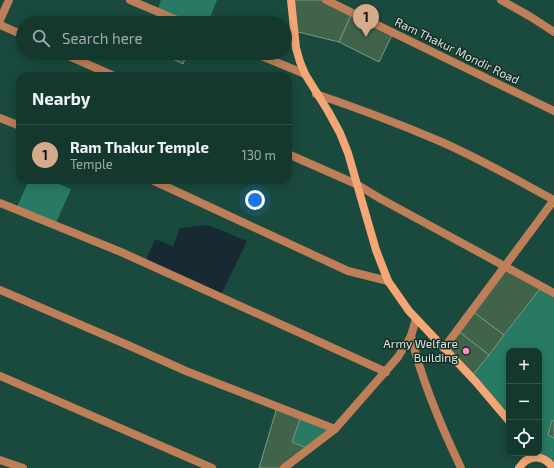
<!DOCTYPE html>
<html lang="en">
<head>
<meta charset="utf-8">
<style>
  :root { --surface:#14382e; --page:#1d3f36; --text:#f1f3f6; --muted:#9dacaa; --line:#33524a; --accent:#d6ab8b }
  body { margin:0; font-family:"Exo 2",sans-serif; background:var(--page); color:var(--text) }
  .controls { position:absolute; right:12px; bottom:12px; display:grid; overflow:hidden; border-radius:8px; box-shadow:0 2px 10px #0003 }
  .controls button { width:36px; height:36px; display:grid; place-items:center; padding:0; border:0; border-bottom:1px solid var(--line); background:var(--surface); color:var(--text); font:20px sans-serif }
  .you { position:absolute; left:255px; top:200px; width:14px; height:14px; margin:-10px; border:3px solid #fff; border-radius:50%; background:#1a73e8; box-shadow:0 0 0 6px #1a73e833 }
  .badge { display:grid; place-items:center; width:26px; height:26px; border-radius:50%; background:var(--accent); color:#111; font-size:13px; font-weight:700 }
  .pin { position:absolute; translate:-50% -33px; filter:drop-shadow(0 1px 2px #0008) }
  .pin::after { content:''; position:absolute; top:21px; width:14px; height:12px; background:inherit; clip-path:polygon(0 0,100% 0,50% 100%) }
  .list { margin:0; padding:0; list-style:none }
  h2 { display:flex; justify-content:space-between; align-items:center; height:52px; margin:0; padding:0 16px; font-size:17px }
  h2 small { font-size:13px; font-weight:400; color:var(--muted) }
  .list li { display:grid; grid-template-columns:26px 1fr auto; gap:12px; align-items:center; box-sizing:border-box; height:60px; padding:0 16px; border-top:1px solid var(--line) }
  .list b { display:block; font-size:15px; white-space:nowrap }
  .list p { margin:0; font-size:13px; white-space:nowrap; color:var(--muted) }
  .list em { font-size:13px; font-style:normal; color:var(--muted) }
  .icon { flex:none; width:22px; height:22px; fill:none; stroke:currentColor; stroke-width:2; stroke-linecap:round; stroke-linejoin:round }
  .map { position:relative; flex:none; width:554px; height:468px; overflow:hidden }
  .search { position:absolute; background:var(--surface); box-shadow:0 2px 10px #0003; left:16px; top:16px; width:276px; height:44px; display:flex; align-items:center; gap:10px; box-sizing:border-box; padding:0 14px; border-radius:22px; color:var(--muted); font-size:15px }
  .panel { position:absolute; background:var(--surface); box-shadow:0 2px 10px #0003; left:16px; top:72px; width:276px; height:112px; border-radius:12px }
  .map>svg:first-child { display:block }
</style>
</head>
<body>
<div class="map">
<svg width="554" height="468" viewBox="0 0 554 468">
  <rect width="100%" height="100%" fill="#1a4a3d"/>
  <g fill="#297a64">
    <polygon points="161,0 217,0 208,23 184,23 157,12"/>
    <polygon points="29,180 49,180 71,189 55,225 16,209"/>
    <polygon points="542,286 554,293 554,465 532,457 530,453 539,453 539,351 509,351 509,423 471,377"/>
    <polygon points="301,416 335,429 309,449 292,442"/>
  </g>
  <polygon fill="#172a33" points="208,225 247,241 220,297 145,262 155,239 173,246 180,228"/>
  <g fill="#406349" stroke="#779c80">
    <polygon points="291,0 326,0 352,13 339,42 294,31"/>
    <polygon points="352,13 393,33 379,62 339,42"/>
    <polygon points="163,53 187,53 183,64 163,54"/>
    <polygon points="505,267 542,286 504,335 472,311"/>
    <polygon points="472,311 504,335 489,355 457,330"/>
    <polygon points="457,330 489,355 471,377 444,348"/>
    <polygon points="277,407 301,416 292,442 309,449 284,468 259,468"/>
    <polygon points="552,420 554,421 554,438 548,435"/>
  </g>
  <g fill="none" stroke-linecap="round" stroke-linejoin="round">
    <g stroke="#bd7e58" stroke-width="8">
      <polyline points="130,0 184,23"/>
      <polyline points="326,0 554,111"/>
      <polyline points="501,0 531,17 554,32"/>
      <polyline points="0,20 9,0"/>
      <polyline points="0,25 23,35"/>
      <polyline points="62,53 114,76"/>
      <polyline points="254,53 305,74"/>
      <path d="M 316,94 C 357,108 397,123 437,140 C 477,157 515,179 554,200 L 444,348"/>
      <polyline points="0,118 20,126"/>
      <polyline points="288,154 356,184 381,199 554,293"/>
      <polyline points="152,180 348,271 388,281"/>
      <polyline points="0,203 121,252 386,372"/>
      <polyline points="0,290 130,346 186,371 335,429 398,357 411,336 416,319"/>
      <path d="M 411,336 C 422,382 441,426 461,468"/>
      <polyline points="0,376 212,468"/>
      <polyline points="0,460 23,468"/>
      <polyline points="284,468 335,429"/>
    </g>
    <g stroke="#f5a675" stroke-width="8">
      <polyline points="291,0 296,48 300,62 305,74 328,111 340,133 348,153 376,250 388,281 409,311 475,381 509,421"/>
      <path d="M 519,468 C 528,454 544,454 553,468"/>
    </g>
  </g>
  <circle fill="#fc8fc1" stroke="#182c25" stroke-width="1.5" cx="466" cy="351" r="4"/>
  <g text-anchor="middle" stroke-width="3" stroke-linejoin="round" paint-order="stroke">
    <g font-size="12" fill="#d1eae1" stroke="#182c25">
      <text transform="translate(457 51) rotate(26)" y="4">Ram Thakur Mondir Road</text>
    </g>
    <g font-size="12" fill="#d1eae1" stroke="#182c25" text-anchor="end">
      <text x="458" y="348">Army Welfare<tspan x="458" dy="14">Building</tspan></text>
    </g>
  </g>
</svg>
<div class="controls">
<button>+</button>
<button>−</button>
<button><svg class="icon" aria-label="locate" viewBox="0 0 24 24"><circle cx="12" cy="12" r="6"/><path d="M12 2v4M12 18v4M2 12h4M18 12h4"/></svg></button>
</div>
<div class="you"></div>
<div class="pin badge" style="left:366px;top:37px">1</div>
<div class="search"><svg class="icon" aria-label="search" viewBox="0 0 24 24"><circle cx="10" cy="10" r="6"/><path d="M15 15l6 6"/></svg>Search here</div>
<section class="panel">
<h2>Nearby<small></small></h2>
<ul class="list">
<li><span class="badge">1</span><div><b>Ram Thakur Temple</b><p>Temple</p></div><em>130 m</em></li>
</ul>
</section>
</div>
</body>
</html>
